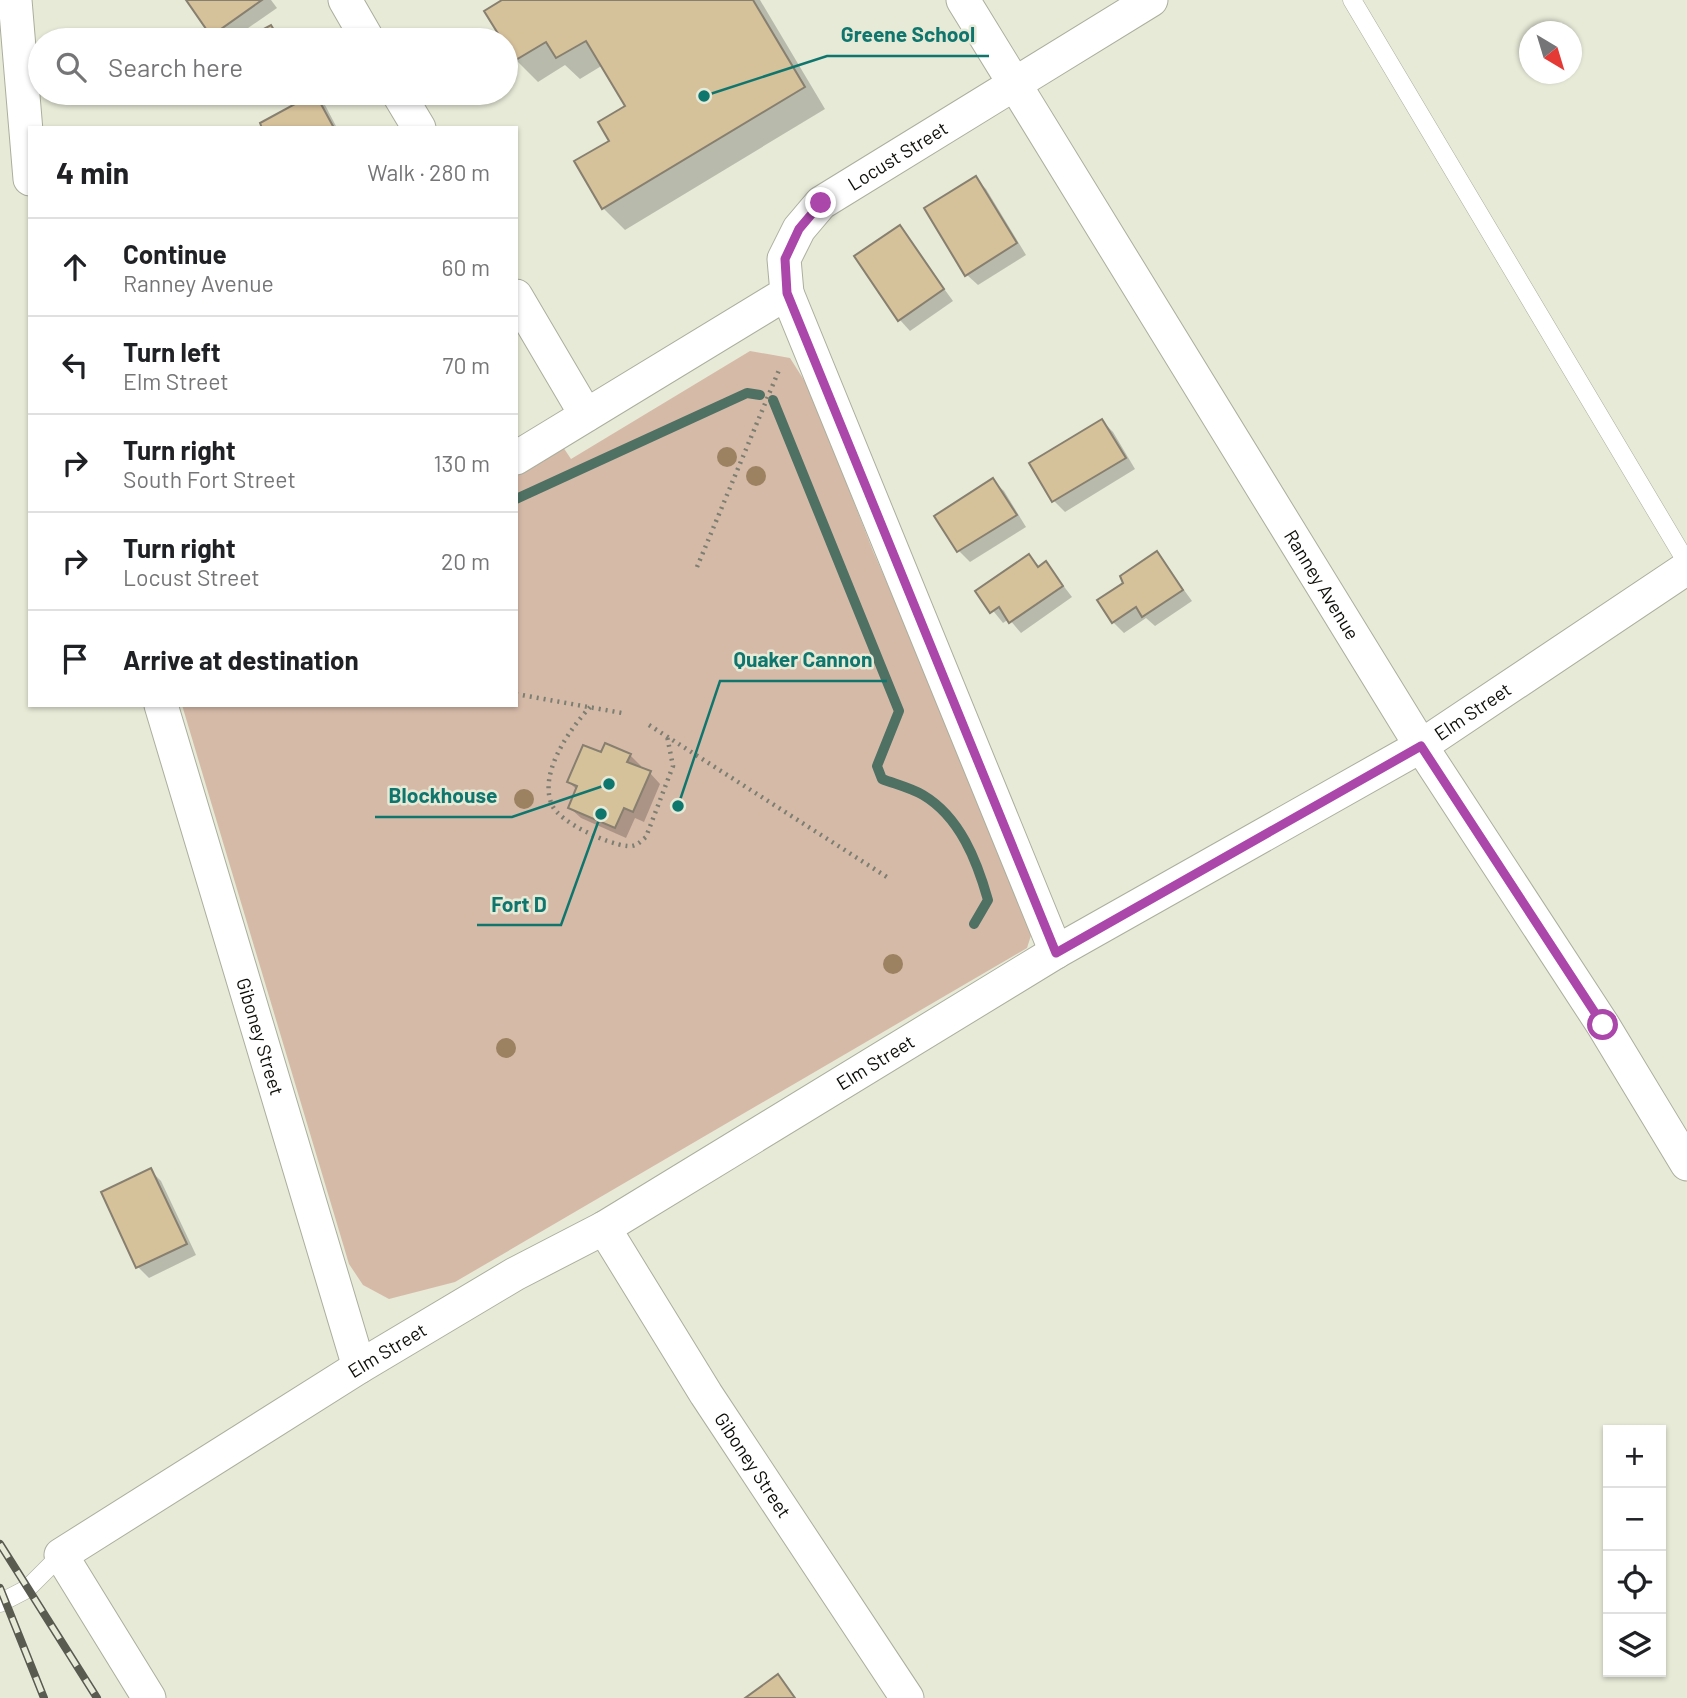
<!DOCTYPE html>
<html lang="en">
<head>
<meta charset="utf-8">
<style>
  :root { --surface:#fff; --page:#f6f6f6; --text:#202124; --muted:#757577; --line:#e0e0e0 }
  body { margin:0; font-family:Barlow,sans-serif; background:var(--page); color:var(--text) }
  .controls { position:absolute; right:21px; bottom:21px; display:grid; overflow:hidden; border-radius:0px; box-shadow:0 2px 5px #0004 }
  .controls button { width:63px; height:63px; display:grid; place-items:center; padding:0; border:0; border-bottom:2px solid var(--line); background:var(--surface); color:var(--text); font:35px sans-serif }
  .compass { position:absolute; left:1519px; top:21px; width:63px; height:63px; border-radius:50%; background:var(--surface); box-shadow:0 2px 5px #0004; rotate:142deg }
  .stop { position:absolute; width:21px; height:21px; margin:-16px; border:5px solid #ab47ab; border-radius:50%; background:#fff }
  .stop.end { background:#ab47ab; border-color:#fff; box-shadow:0 2px 7px #0008 }
  .list { margin:0; padding:0; list-style:none }
  h2 { display:flex; justify-content:space-between; align-items:center; height:91px; margin:0; padding:0 28px; font-size:30px }
  h2 small { font-size:23px; font-weight:400; color:var(--muted) }
  .list li { display:grid; grid-template-columns:46px 1fr auto; gap:21px; align-items:center; box-sizing:border-box; height:98px; padding:0 28px; border-top:2px solid var(--line) }
  .list b { display:block; font-size:26px; white-space:nowrap }
  .list p { margin:0; font-size:23px; white-space:nowrap; color:var(--muted) }
  .list em { font-size:23px; font-style:normal; color:var(--muted) }
  .icon { flex:none; width:38px; height:38px; fill:none; stroke:currentColor; stroke-width:2; stroke-linecap:round; stroke-linejoin:round }
  .map { position:relative; flex:none; width:1687px; height:1698px; overflow:hidden }
  .search { position:absolute; background:var(--surface); box-shadow:0 2px 5px #0004; left:28px; top:28px; width:490px; height:77px; display:flex; align-items:center; gap:18px; box-sizing:border-box; padding:0 24px; border-radius:38px; color:var(--muted); font-size:26px }
  .panel { position:absolute; background:var(--surface); box-shadow:0 2px 5px #0004; left:28px; top:126px; width:490px; height:581px; border-radius:0px }
  .map>svg:first-child { display:block }
</style>
</head>
<body>
<div class="map">
<svg width="1687" height="1698" viewBox="0 0 1687 1698">
  <rect width="100%" height="100%" fill="#e7ead7"/>
  <polygon fill="#d6baa8" points="750,351 790,358 809,388 873,551 1035,923 1027,948 455,1282 389,1299 363,1285 349,1264 182,705 516,705 516,466 559,441 571,459"/>
  <g fill="#0003">
    <polygon points="188,0 271,0 277,8 231,40 217,40"/>
    <polygon points="505,0 760,0 825,109 625,230 603,208 611,141 627,106 603,65 580,79 565,65 538,82 516,60 487,11"/>
    <polygon points="271,27 283,40 247,40"/>
    <polygon points="236,93 259,93 245,101"/>
    <polygon points="314,94 325,105 337,128 264,128"/>
    <polygon points="975,178 986,189 1026,255 978,285 967,275"/>
    <polygon points="899,227 953,301 910,331 900,320"/>
    <polygon points="1102,421 1113,432 1135,469 1065,512 1054,501 1031,464"/>
    <polygon points="993,481 1004,491 1026,527 970,562 959,551 937,516"/>
    <polygon points="1157,553 1192,601 1155,626 1146,618 1124,633 1113,622 1126,583"/>
    <polygon points="1029,556 1040,567 1046,563 1072,597 1021,633 1009,619 1003,623 977,591"/>
    <polygon points="602,755 630,755 641,766 640,769 650,773 660,784 644,822 635,818 626,838 581,818 570,808 577,790 569,782"/>
    <polygon points="150,1170 161,1181 196,1255 149,1278 138,1267"/>
  </g>
  <g fill="none" stroke-linecap="round" stroke-linejoin="round">
    <g stroke="#4e7164" stroke-width="10">
      <path d="M 773,400 L 899,711 L 877,766 L 882,779 C 895,784 911,788 923,795 C 960,817 977,861 988,900 L 974,924"/>
      <polyline points="516,499 747,393 760,395"/>
    </g>
  </g>
  <g fill="#d5c19a" stroke="#877f6f" stroke-width="2">
    <polygon points="186,0 262,0 211,36"/>
    <polygon points="502,0 753,0 805,87 602,209 574,161 609,141 598,122 625,106 586,41 556,58 546,42 514,61 506,40 502,40 484,11"/>
    <polygon points="271,25 280,40 243,40"/>
    <polygon points="315,93 334,128 262,128 260,123"/>
    <polygon points="976,176 1017,243 965,276 924,208"/>
    <polygon points="900,225 944,289 898,321 854,256"/>
    <polygon points="1102,419 1126,458 1052,502 1029,463"/>
    <polygon points="993,478 1017,515 957,552 934,516"/>
    <polygon points="1157,551 1183,590 1142,617 1136,607 1112,623 1097,600 1123,583 1120,576"/>
    <polygon points="1029,554 1038,567 1046,561 1063,586 1009,623 999,607 990,613 975,591"/>
    <polygon points="605,743 631,754 627,762 651,771 633,812 624,808 615,828 568,808 577,786 567,782 583,745 601,752"/>
    <polygon points="151,1168 187,1244 136,1268 101,1192"/>
    <polygon points="778,1674 795,1698 745,1698"/>
  </g>
  <g fill="none" stroke-linecap="round" stroke-linejoin="round">
    <defs>
      <g id="service">
        <polyline points="1352,0 1687,563"/>
        <polyline points="0,1603 27,1589 61,1555"/>
      </g>
      <g id="minor">
        <polyline points="15,0 30,179"/>
        <polyline points="345,0 368,40"/>
        <path id="s1" d="M 963,0 L 1421,746 L 1603,1025 L 1687,1164"/>
        <polyline points="398,93 419,128"/>
        <polyline points="787,293 1056,952"/>
        <polyline points="516,296 586,415"/>
        <path id="s2" d="M 516,458 L 787,293 L 784,259 L 799,229 L 821,203 L 1151,0"/>
        <path id="s3" d="M 161,705 L 359,1367"/>
        <path id="s4" d="M 604,1228 L 706,1394 L 907,1698"/>
        <path id="s5" d="M 149,1698 L 61,1555 L 359,1367 L 515,1274 L 604,1228 L 1056,952 L 1421,746 L 1687,568"/>
      </g>
    </defs>
    <use href="#service" stroke="#acae9d" stroke-width="19"/>
    <use href="#minor" stroke="#acae9d" stroke-width="35"/>
    <g stroke="#7c7e71" stroke-width="4.5" stroke-dasharray="2 5" stroke-linecap="butt">
      <polyline points="697,567 779,370"/>
      <polyline points="516,694 622,713"/>
      <path d="M 590,707 C 570,729 538,773 552,805 C 560,823 608,844 627,846 C 636,847 640,842 646,837 L 673,766 L 667,736"/>
      <polyline points="649,725 890,879"/>
    </g>
    <use href="#service" stroke="#fff" stroke-width="18"/>
    <use href="#minor" stroke="#fff" stroke-width="33"/>
    <defs>
      <g id="rail">
        <polyline points="0,1544 97,1698"/>
        <polyline points="0,1588 44,1698"/>
      </g>
    </defs>
    <use href="#rail" stroke="#595a50" stroke-width="8"/>
    <use href="#rail" stroke="#e7ead7" stroke-width="5" stroke-dasharray="16" stroke-linecap="butt"/>
  </g>
  <g fill="#9c8261">
    <circle cx="727" cy="457" r="10"/>
    <circle cx="756" cy="476" r="10"/>
    <circle cx="524" cy="799" r="10"/>
    <circle cx="893" cy="964" r="10"/>
    <circle cx="506" cy="1048" r="10"/>
  </g>
  <g fill="none" stroke-linecap="round" stroke-linejoin="round">
    <polyline stroke="#ab47ab" stroke-width="9" points="821,203 799,229 785,259 787,293 1056,953 1421,746 1603,1025"/>
  </g>
  <g text-anchor="middle" stroke-width="5" stroke-linejoin="round" paint-order="stroke">
    <g font-size="19" fill="#0c0d07" stroke="#e7ead7">
      <text dy="7" stroke="none"><textPath href="#s2" startOffset="509">Locust Street</textPath></text>
      <text dy="7" stroke="none"><textPath href="#s1" startOffset="686">Ranney Avenue</textPath></text>
      <text dy="7" stroke="none"><textPath href="#s5" startOffset="1813">Elm Street</textPath></text>
      <text dy="7" stroke="none"><textPath href="#s3" startOffset="346">Giboney Street</textPath></text>
      <text dy="7" stroke="none"><textPath href="#s5" startOffset="1120">Elm Street</textPath></text>
      <text dy="7" stroke="none"><textPath href="#s5" startOffset="553">Elm Street</textPath></text>
      <text dy="7" stroke="none"><textPath href="#s4" startOffset="280">Giboney Street</textPath></text>
    </g>
  </g>
  <path fill="none" stroke="#0f766e" stroke-width="2.5" d="M704 96L827 56H989M678 806L720 681H887M609 784L512 817H375M601 814L561 925H477"/>
  <g fill="#0f766e" stroke="#e7ead7" stroke-width="2.5">
    <circle cx="704" cy="96" r="7"/>
    <circle cx="678" cy="806" r="7"/>
    <circle cx="609" cy="784" r="7"/>
    <circle cx="601" cy="814" r="7"/>
  </g>
  <g font-size="21" text-anchor="middle" font-weight="bold" fill="#0f766e" stroke="#e7ead7" stroke-width="5" stroke-linejoin="round" paint-order="stroke">
    <text x="908" y="42">Greene School</text>
    <text x="803" y="667">Quaker Cannon</text>
    <text x="443" y="803">Blockhouse</text>
    <text x="519" y="912">Fort D</text>
  </g>
</svg>
<div class="controls">
<button>+</button>
<button>−</button>
<button><svg class="icon" aria-label="locate" viewBox="0 0 24 24"><circle cx="12" cy="12" r="6"/><path d="M12 2v4M12 18v4M2 12h4M18 12h4"/></svg></button>
<button><svg class="icon" aria-label="layers" viewBox="0 0 24 24"><path d="M12 4l9 5-9 5-9-5zM3 14l9 5 9-5"/></svg></button>
</div>
<svg class="compass" viewBox="-18 -18 36 36"><path d="M0-13l5 13h-10z" fill="#e53935"/><path d="M0 13l5-13h-10z" fill="#757577"/></svg>
<div class="stop" style="left:1603px;top:1025px"></div>
<div class="stop end" style="left:821px;top:203px"></div>
<div class="search"><svg class="icon" aria-label="search" viewBox="0 0 24 24"><circle cx="10" cy="10" r="6"/><path d="M15 15l6 6"/></svg>Search here</div>
<section class="panel">
<h2>4 min<small>Walk · 280 m</small></h2>
<ul class="list">
<li><svg class="icon" aria-label="ahead" viewBox="0 0 24 24"><path d="M12 20V5M6 11l6-6 6 6"/></svg><div><b>Continue</b><p>Ranney Avenue</p></div><em>60 m</em></li>
<li><svg class="icon" aria-label="left" viewBox="0 0 24 24"><path d="M17 20v-9H6M10 6l-5 5 5 5"/></svg><div><b>Turn left</b><p>Elm Street</p></div><em>70 m</em></li>
<li><svg class="icon" aria-label="right" viewBox="0 0 24 24"><path d="M7 20v-9h11M14 6l5 5-5 5"/></svg><div><b>Turn right</b><p>South Fort Street</p></div><em>130 m</em></li>
<li><svg class="icon" aria-label="right" viewBox="0 0 24 24"><path d="M7 20v-9h11M14 6l5 5-5 5"/></svg><div><b>Turn right</b><p>Locust Street</p></div><em>20 m</em></li>
<li><svg class="icon" aria-label="arrive" viewBox="0 0 24 24"><path d="M6 21V4h12l-3 4 3 4H6"/></svg><div><b>Arrive at destination</b></div></li>
</ul>
</section>
</div>
</body>
</html>
